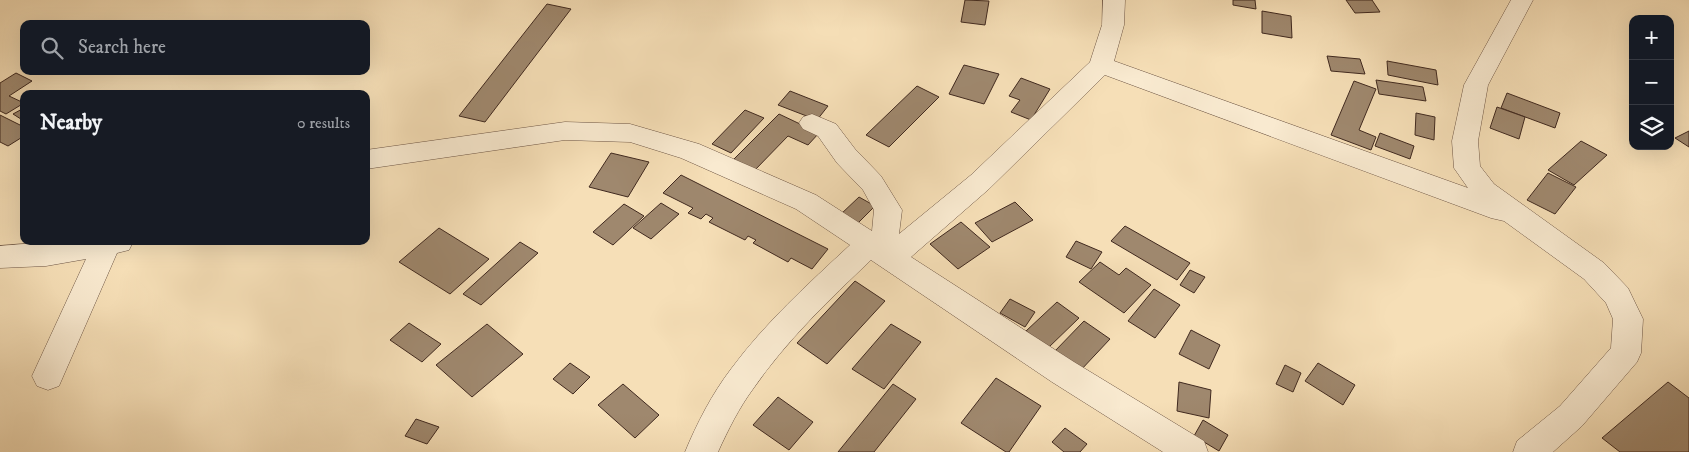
<!DOCTYPE html>
<html lang="en">
<head>
<meta charset="utf-8">
<style>
  :root { --surface:#171b24; --page:#242831; --text:#f1f3f6; --muted:#9ea1a6; --line:#363941 }
  body { margin:0; font-family:"IM FELL DW Pica",serif; background:var(--page); color:var(--text) }
  .controls { position:absolute; right:15px; top:15px; display:grid; overflow:hidden; border-radius:10px; box-shadow:0 5px 20px #0002 }
  .controls button { width:45px; height:45px; display:grid; place-items:center; padding:0; border:0; border-bottom:1px solid var(--line); background:var(--surface); color:var(--text); font:25px sans-serif }
  .list { margin:0; padding:0; list-style:none }
  h2 { display:flex; justify-content:space-between; align-items:center; height:65px; margin:0; padding:0 20px; font-size:21px }
  h2 small { font-size:16px; font-weight:400; color:var(--muted) }
  .icon { flex:none; width:28px; height:28px; fill:none; stroke:currentColor; stroke-width:2; stroke-linecap:round; stroke-linejoin:round }
  .map { position:relative; flex:none; width:1689px; height:452px; overflow:hidden }
  .search { position:absolute; background:var(--surface); box-shadow:0 5px 20px #0002; left:20px; top:20px; width:350px; height:55px; display:flex; align-items:center; gap:12px; box-sizing:border-box; padding:0 18px; border-radius:10px; color:var(--muted); font-size:19px }
  .panel { position:absolute; background:var(--surface); box-shadow:0 5px 20px #0002; left:20px; top:90px; width:350px; height:155px; border-radius:10px }
  .map>svg:first-child { display:block }
</style>
</head>
<body>
<div class="map">
<svg width="1689" height="452" viewBox="0 0 1689 452">
  <rect width="100%" height="100%" fill="#f6dfb7"/>
  <filter id="stains"><feTurbulence type="fractalNoise" baseFrequency=".004" numOctaves="4"/><feColorMatrix values="0 0 0 0 .2 0 0 0 0 .09 0 0 0 0 .02 0 0 0 .5 -.17"/></filter>
  <radialGradient id="worn" r=".72"><stop offset=".6" stop-color="#630" stop-opacity="0"/><stop offset="1" stop-color="#630" stop-opacity=".3"/></radialGradient>
  <g fill="#9f886e" stroke="#40291f">
    <polygon points="965,0 989,1 985,25 961,22"/>
    <polygon points="1233,0 1255,0 1256,9 1233,5"/>
    <polygon points="1346,0 1372,0 1380,12 1355,13"/>
    <polygon points="547,4 571,9 485,122 459,116"/>
    <polygon points="1262,11 1291,16 1292,38 1262,33"/>
    <polygon points="1327,56 1360,59 1365,74 1331,71"/>
    <polygon points="1387,61 1436,70 1438,85 1388,75"/>
    <polygon points="964,65 999,74 984,104 949,94"/>
    <polygon points="16,73 32,81 9,96 24,103 6,114 0,111 0,83"/>
    <polygon points="1021,78 1050,89 1031,120 1011,112 1020,100 1009,96"/>
    <polygon points="1376,80 1423,87 1426,101 1379,94"/>
    <polygon points="1354,81 1376,89 1359,130 1376,137 1371,150 1331,135"/>
    <polygon points="917,86 939,97 889,147 866,135"/>
    <polygon points="790,91 828,106 817,120 778,105"/>
    <polygon points="1507,93 1560,113 1555,128 1501,108"/>
    <polygon points="1497,107 1525,117 1519,139 1490,128"/>
    <polygon points="24,108 24,121 13,114"/>
    <polygon points="745,110 764,118 731,153 712,144"/>
    <polygon points="1416,113 1435,117 1434,140 1415,135"/>
    <polygon points="779,114 819,133 808,145 788,136 754,171 733,160"/>
    <polygon points="0,115 24,127 24,136 8,146 0,142"/>
    <polygon points="1689,131 1689,147 1675,138"/>
    <polygon points="1380,133 1414,146 1410,159 1375,146"/>
    <polygon points="1581,141 1607,155 1574,185 1548,170"/>
    <polygon points="611,153 649,162 628,197 589,187"/>
    <polygon points="1548,173 1576,187 1555,214 1527,200"/>
    <polygon points="681,175 828,249 812,269 791,258 788,262 753,243 756,240 748,236 745,240 709,222 713,218 706,214 701,219 688,213 693,208 663,193"/>
    <polygon points="859,197 875,206 858,223 841,214"/>
    <polygon points="1015,202 1033,220 992,242 975,223"/>
    <polygon points="661,203 679,214 651,239 633,228"/>
    <polygon points="624,204 644,216 613,245 593,232"/>
    <polygon points="961,222 990,247 958,269 930,244"/>
    <polygon points="1125,226 1190,263 1177,280 1111,241"/>
    <polygon points="439,228 489,259 450,294 399,262"/>
    <polygon points="1076,241 1102,252 1091,269 1066,257"/>
    <polygon points="520,242 538,253 481,305 463,294"/>
    <polygon points="1100,262 1119,275 1126,268 1151,285 1124,313 1079,282"/>
    <polygon points="1190,270 1205,277 1194,293 1180,285"/>
    <polygon points="855,281 885,301 827,364 797,343"/>
    <polygon points="1154,289 1180,305 1155,338 1128,321"/>
    <polygon points="1010,299 1035,312 1025,327 1000,313"/>
    <polygon points="1057,302 1079,318 1048,348 1026,331"/>
    <polygon points="1084,321 1110,339 1080,371 1054,352"/>
    <polygon points="409,323 441,344 422,362 390,340"/>
    <polygon points="487,324 523,354 472,397 436,365"/>
    <polygon points="891,324 921,342 884,389 852,369"/>
    <polygon points="1191,330 1220,345 1209,369 1179,354"/>
    <polygon points="570,363 590,377 573,394 553,379"/>
    <polygon points="1318,363 1355,385 1343,405 1305,381"/>
    <polygon points="1285,365 1301,373 1293,392 1276,384"/>
    <polygon points="996,378 1041,406 1009,452 1006,452 961,423"/>
    <polygon points="1179,382 1211,390 1209,418 1177,411"/>
    <polygon points="1668,382 1689,398 1689,452 1620,452 1602,438"/>
    <polygon points="623,384 659,415 635,438 598,405"/>
    <polygon points="893,384 916,399 874,452 838,452"/>
    <polygon points="778,397 813,422 789,450 753,425"/>
    <polygon points="416,419 439,427 427,444 405,436"/>
    <polygon points="1203,420 1228,435 1219,451 1194,436"/>
    <polygon points="1065,428 1087,444 1080,452 1064,452 1052,442"/>
  </g>
  <g fill="none" stroke-linecap="round" stroke-linejoin="round">
    <defs>
      <g id="minor">
        <path d="M 1103,0 L 1125,0 L 1124,25 L 1114,61 L 1468,188 L 1454,168 L 1452,141 L 1464,85 L 1511,0 L 1533,0 L 1488,85 L 1478,141 L 1480,166 L 1494,184 L 1604,263 L 1628,288 L 1643,319 L 1641,353 L 1637,362 L 1582,426 L 1553,452 L 1513,452 L 1517,441 L 1560,406 L 1611,348 L 1613,319 L 1606,303 L 1584,279 L 1504,221 L 1491,218 L 1105,75 L 989,189 L 911,257 L 1074,362 L 1204,441 L 1208,452 L 1163,452 L 1052,382 L 871,260 C 829,300 786,341 753,389 C 739,408 728,430 718,452 L 685,452 C 697,423 712,394 731,369 C 765,323 808,284 850,245 L 796,209 L 681,158 L 630,142 L 565,140 L 366,169 L 366,150 L 565,122 L 630,124 L 699,144 L 816,195 L 872,231 L 874,210 L 863,190 L 837,163 L 818,136 L 803,129 L 799,123 L 803,117 L 812,114 L 836,124 L 855,149 L 881,176 L 902,210 L 899,234 L 971,175 L 1090,62 L 1102,25 Z"/>
        <polygon points="60,241 133,242 129,250 117,253 59,386 48,390 37,386 32,376 86,259 46,266 0,268 0,246"/>
      </g>
    </defs>
    <use href="#minor" stroke="#6e5645" stroke-width="1"/>
    <use href="#minor" fill="#f9ead0" fill-rule="evenodd"/>
  </g>
  <rect width="100%" height="100%" filter="url(#stains)"/>
  <rect width="100%" height="100%" fill="url(#worn)"/>
</svg>
<div class="controls">
<button>+</button>
<button>−</button>
<button><svg class="icon" aria-label="layers" viewBox="0 0 24 24"><path d="M12 4l9 5-9 5-9-5zM3 14l9 5 9-5"/></svg></button>
</div>
<div class="search"><svg class="icon" aria-label="search" viewBox="0 0 24 24"><circle cx="10" cy="10" r="6"/><path d="M15 15l6 6"/></svg>Search here</div>
<section class="panel">
<h2>Nearby<small>0 results</small></h2>
<ul class="list">
</ul>
</section>
</div>
</body>
</html>
